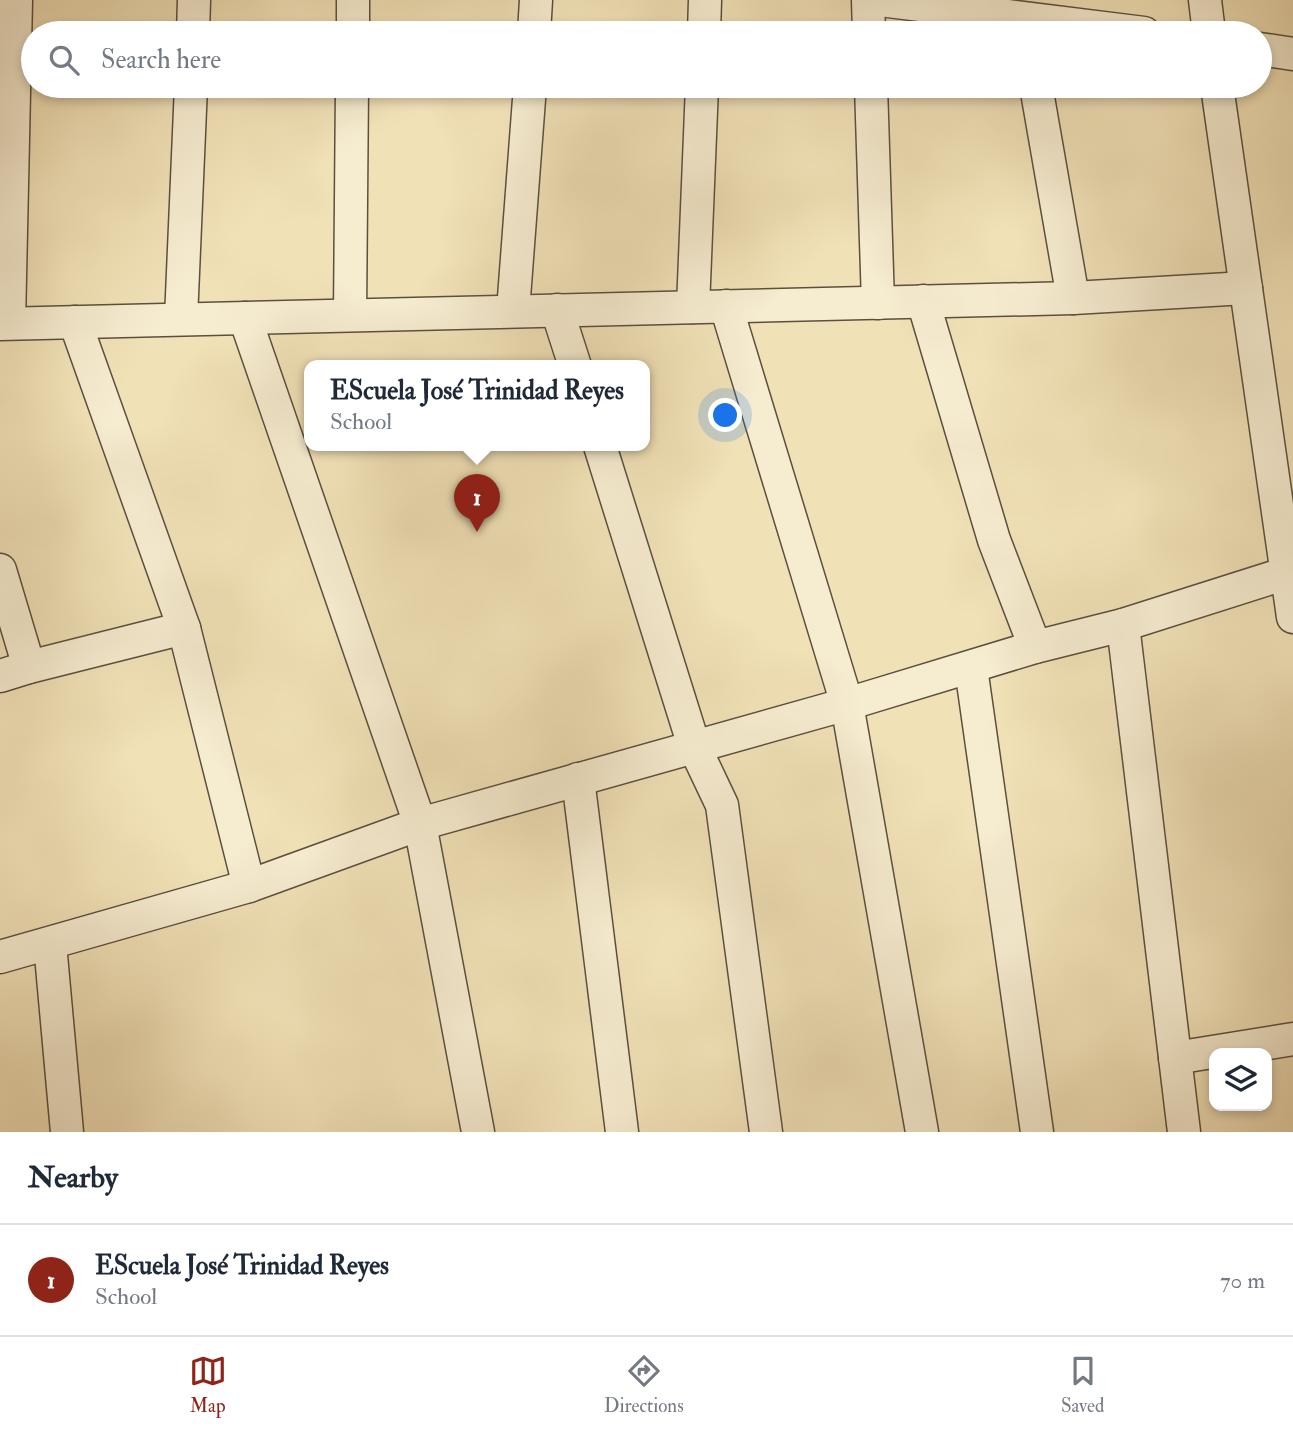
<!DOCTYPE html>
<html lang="en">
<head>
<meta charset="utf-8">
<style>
  :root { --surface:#fff; --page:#f6f6f7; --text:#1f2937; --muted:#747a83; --line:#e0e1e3; --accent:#8f2418 }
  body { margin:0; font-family:"IM FELL Double Pica",serif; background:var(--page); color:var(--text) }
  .controls { position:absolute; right:21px; bottom:21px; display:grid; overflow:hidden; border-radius:14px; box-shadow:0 4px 10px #0003 }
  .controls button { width:63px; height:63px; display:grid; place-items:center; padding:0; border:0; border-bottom:2px solid var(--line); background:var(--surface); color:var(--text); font:35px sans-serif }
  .you { position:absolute; left:726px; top:416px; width:24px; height:24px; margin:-18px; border:5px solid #fff; border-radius:50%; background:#1a73e8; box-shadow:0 0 0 10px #1a73e833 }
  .badge { display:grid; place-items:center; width:46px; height:46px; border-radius:50%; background:var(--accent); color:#fff; font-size:23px; font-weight:700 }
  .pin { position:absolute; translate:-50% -58px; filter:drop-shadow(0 2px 4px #0008) }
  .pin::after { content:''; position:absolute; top:37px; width:24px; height:21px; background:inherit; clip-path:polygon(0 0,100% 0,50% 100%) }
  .popup { position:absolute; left:304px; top:360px; width:346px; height:91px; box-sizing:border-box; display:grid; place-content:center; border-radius:14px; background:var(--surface); filter:drop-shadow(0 2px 5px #0005); font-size:23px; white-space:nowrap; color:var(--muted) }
  .popup b { font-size:26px; color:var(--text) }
  .popup::after { content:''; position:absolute; left:50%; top:100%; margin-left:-14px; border:14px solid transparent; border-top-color:var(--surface) }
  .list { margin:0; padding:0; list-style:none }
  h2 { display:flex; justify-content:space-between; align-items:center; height:91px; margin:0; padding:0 28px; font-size:30px }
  h2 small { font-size:23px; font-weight:400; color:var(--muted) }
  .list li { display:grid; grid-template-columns:46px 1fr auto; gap:21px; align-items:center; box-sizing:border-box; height:112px; padding:0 28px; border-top:2px solid var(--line) }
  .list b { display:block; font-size:26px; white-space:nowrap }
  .list p { margin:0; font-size:23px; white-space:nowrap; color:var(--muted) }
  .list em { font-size:23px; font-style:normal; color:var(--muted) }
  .icon { flex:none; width:38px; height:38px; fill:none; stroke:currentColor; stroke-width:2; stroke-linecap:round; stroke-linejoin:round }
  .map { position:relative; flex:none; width:1293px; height:1132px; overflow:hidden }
  .search { position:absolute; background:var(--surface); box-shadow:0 4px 10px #0003; left:21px; right:21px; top:21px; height:77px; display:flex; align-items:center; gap:18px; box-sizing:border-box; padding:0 24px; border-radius:38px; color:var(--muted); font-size:26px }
  .sheet { height:203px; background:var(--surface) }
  nav { display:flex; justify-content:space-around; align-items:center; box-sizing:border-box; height:98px; border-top:2px solid var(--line); background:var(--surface); font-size:19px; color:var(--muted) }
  nav a { display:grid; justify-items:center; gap:4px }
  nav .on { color:var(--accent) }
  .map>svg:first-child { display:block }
</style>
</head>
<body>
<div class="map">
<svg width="1293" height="1132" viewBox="0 0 1293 1132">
  <rect width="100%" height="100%" fill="#f1e1b7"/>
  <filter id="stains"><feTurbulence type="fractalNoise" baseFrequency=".00286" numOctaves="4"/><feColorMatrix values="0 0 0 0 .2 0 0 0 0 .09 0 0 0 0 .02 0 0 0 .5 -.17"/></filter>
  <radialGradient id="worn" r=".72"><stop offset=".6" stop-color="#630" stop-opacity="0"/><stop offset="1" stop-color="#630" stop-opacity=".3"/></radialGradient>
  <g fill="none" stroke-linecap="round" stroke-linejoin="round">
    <defs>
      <g id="street">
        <polyline points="868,0 869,33"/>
        <polyline points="880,0 1144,33"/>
        <polyline points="1205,0 1209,33"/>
        <polyline points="193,33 194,0"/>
        <polyline points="353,33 353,0"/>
        <polyline points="534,33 536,0"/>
        <polyline points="704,33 705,0"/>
        <polyline points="1260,49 1293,54"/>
        <polyline points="871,86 878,303"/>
        <polyline points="1036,86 1073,298"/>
        <polyline points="1217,86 1293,617"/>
        <polyline points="923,301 994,540 1035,647"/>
        <polyline points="726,306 847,704 922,1132"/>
        <polyline points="693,307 702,86"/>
        <polyline points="557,310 575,366"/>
        <polyline points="513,311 530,86"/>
        <polyline points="350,315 352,86"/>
        <polyline points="245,318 420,824 478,1132"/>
        <polyline points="181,319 191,86"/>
        <polyline points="75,322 184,628 249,886"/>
        <polyline points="9,323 16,0"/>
        <polyline points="0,324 1073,298 1246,288"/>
        <polyline points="600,446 694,746 722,805 766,1132"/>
        <polyline points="0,570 29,667"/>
        <polyline points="1123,625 1184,1132"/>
        <polyline points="971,668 1037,1132"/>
        <polyline points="0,676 29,667 184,628"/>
        <polyline points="578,779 622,1132"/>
        <polyline points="50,944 67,1132"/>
        <polyline points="0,957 249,886 420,824 847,704 1035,647 1123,625 1293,571"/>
        <polyline points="1175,1058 1293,1039"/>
      </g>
    </defs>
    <use href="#street" stroke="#5b503e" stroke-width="35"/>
    <use href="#street" stroke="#f6ecd0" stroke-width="32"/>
  </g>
  <rect width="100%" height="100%" filter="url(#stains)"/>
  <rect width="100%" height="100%" fill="url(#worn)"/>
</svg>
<div class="controls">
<button><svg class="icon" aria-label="layers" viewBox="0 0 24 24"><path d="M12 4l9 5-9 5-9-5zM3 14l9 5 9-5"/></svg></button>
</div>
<div class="you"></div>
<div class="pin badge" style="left:477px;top:532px">1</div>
<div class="popup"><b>EScuela José Trinidad Reyes</b>School</div>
<div class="search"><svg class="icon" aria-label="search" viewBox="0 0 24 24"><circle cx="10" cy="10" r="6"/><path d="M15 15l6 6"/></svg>Search here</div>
</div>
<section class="sheet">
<h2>Nearby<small></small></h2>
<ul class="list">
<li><span class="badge">1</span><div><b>EScuela José Trinidad Reyes</b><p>School</p></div><em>70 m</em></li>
</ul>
</section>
<nav>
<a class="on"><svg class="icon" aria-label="map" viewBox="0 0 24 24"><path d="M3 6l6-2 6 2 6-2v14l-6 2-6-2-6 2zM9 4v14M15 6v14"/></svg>Map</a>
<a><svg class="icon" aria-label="directions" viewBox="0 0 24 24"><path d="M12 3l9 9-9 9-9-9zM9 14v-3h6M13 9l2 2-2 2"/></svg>Directions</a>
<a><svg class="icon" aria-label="saved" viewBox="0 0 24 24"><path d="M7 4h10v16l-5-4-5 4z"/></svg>Saved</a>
</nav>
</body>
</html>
